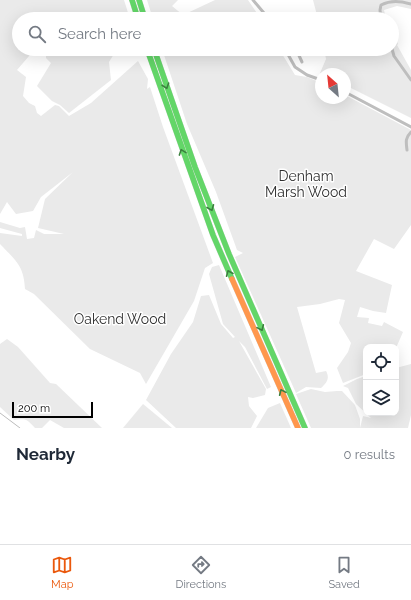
<!DOCTYPE html>
<html lang="en">
<head>
<meta charset="utf-8">
<style>
  :root { --surface:#fff; --page:#f2f2f3; --text:#1f2937; --muted:#747a83; --line:#e0e1e3; --accent:#ea580c }
  body { margin:0; font-family:Raleway,sans-serif; background:var(--page); color:var(--text) }
  .controls { position:absolute; right:12px; bottom:12px; display:grid; overflow:hidden; border-radius:8px; box-shadow:0 4px 16px #0002 }
  .controls button { width:36px; height:36px; display:grid; place-items:center; padding:0; border:0; border-bottom:1px solid var(--line); background:var(--surface); color:var(--text); font:20px sans-serif }
  .compass { position:absolute; left:315px; top:68px; width:36px; height:36px; border-radius:50%; background:var(--surface); box-shadow:0 4px 16px #0002; rotate:333deg }
  .scale { position:absolute; left:12px; bottom:10px; width:81px; box-sizing:border-box; padding-left:4px; border:2px solid #000; border-top:0; font-size:11px; line-height:14px; white-space:nowrap; color:#000; -webkit-text-stroke:3px #fff; paint-order:stroke }
  .list { margin:0; padding:0; list-style:none }
  h2 { display:flex; justify-content:space-between; align-items:center; height:52px; margin:0; padding:0 16px; font-size:17px }
  h2 small { font-size:13px; font-weight:400; color:var(--muted) }
  .icon { flex:none; width:22px; height:22px; fill:none; stroke:currentColor; stroke-width:2; stroke-linecap:round; stroke-linejoin:round }
  .map { position:relative; flex:none; width:411px; height:428px; overflow:hidden }
  .search { position:absolute; background:var(--surface); box-shadow:0 4px 16px #0002; left:12px; right:12px; top:12px; height:44px; display:flex; align-items:center; gap:10px; box-sizing:border-box; padding:0 14px; border-radius:22px; color:var(--muted); font-size:15px }
  .sheet { height:116px; background:var(--surface) }
  nav { display:flex; justify-content:space-around; align-items:center; box-sizing:border-box; height:56px; border-top:1px solid var(--line); background:var(--surface); font-size:11px; color:var(--muted) }
  nav a { display:grid; justify-items:center; gap:2px }
  nav .on { color:var(--accent) }
  .map>svg:first-child { display:block }
</style>
</head>
<body>
<div class="map">
<svg width="411" height="428" viewBox="0 0 411 428">
  <rect width="100%" height="100%" fill="#fff"/>
  <g fill="#eaeaea">
    <path d="M 0,0 L 124,0 L 130,19 L 19,19 L 19,49 L 35,49 L 17,70 L 26,77 L 23,96 L 29,103 L 35,106 L 37,113 L 41,116 L 55,105 L 59,106 L 69,116 L 91,103 L 138,61 L 148,79 L 147,89 L 150,87 L 163,127 L 213,263 L 205,268 L 194,301 L 146,384 L 140,373 L 90,349 L 34,294 L 25,289 C 24,265 15,260 0,244 L 0,233 L 22,236 L 22,234 L 0,228 L 0,222 L 20,228 L 25,227 L 27,239 L 34,238 L 36,230 L 44,234 L 64,234 L 38,228 L 45,199 L 73,172 L 41,197 L 33,211 L 16,214 L 7,202 L 0,214 Z"/>
    <polygon points="147,0 178,0 172,6 183,15 215,0 248,0 261,19 153,19"/>
    <polygon points="313,0 411,0 411,9 397,6 384,10 386,19 318,19"/>
    <polygon points="394,33 398,44 397,45 411,70 411,118 345,85 345,74 323,74 320,73 326,59 324,49 392,49 392,34"/>
    <polygon points="39,49 117,49 109,62 111,80 69,113 60,105 52,101 37,86 51,63 46,58 46,53"/>
    <path d="M 162,49 L 279,49 L 295,75 L 307,77 L 321,83 L 321,98 L 345,98 L 345,95 L 411,130 L 411,225 L 394,249 L 374,239 L 356,271 L 392,285 L 386,313 L 373,311 L 360,307 L 357,317 L 369,318 L 368,323 L 382,326 L 384,322 L 403,332 L 396,348 L 366,347 L 366,374 L 343,383 L 337,368 L 348,352 L 351,343 L 339,323 L 345,300 L 339,299 L 320,304 L 297,307 L 316,373 L 326,371 C 330,378 327,383 321,388 L 306,387 L 296,393 L 235,257 L 243,253 L 237,250 L 216,192 L 187,124 Z"/>
    <polygon points="219,265 271,387 267,389 245,347 239,341 266,389 265,395 253,398 248,397 249,406 257,416 251,428 176,428 146,400 171,354 193,322 201,296 209,295 221,324 233,338 235,337 223,324 209,274 212,267"/>
    <path d="M 7,339 L 18,347 L 50,383 L 56,384 L 102,428 L 64,428 L 50,420 L 42,428 L 35,428 C 27,419 26,418 14,420 L 0,407 L 0,344 Z"/>
    <polygon points="411,364 411,415 408,428 360,428 363,416 371,418 356,404 348,388 343,386 357,379 366,376 366,413 396,413 396,368"/>
    <polygon points="311,389 325,392 337,391 342,391 355,405 360,419 360,428 311,428 296,394"/>
    <polygon points="280,403 291,428 256,428 268,408"/>
    <polygon points="143,404 172,428 123,428"/>
  </g>
  <g fill="none" stroke-linecap="round" stroke-linejoin="round">
    <polyline stroke="#bcbcbc" stroke-width="1" points="0,413 20,428"/>
    <defs>
      <g id="fast">
        <polyline points="132,0 138,19"/>
        <polyline points="139,0 145,19"/>
        <polyline points="147,49 213,235 232,279"/>
        <polyline points="154,49 195,167 229,254 305,428"/>
      </g>
      <polyline id="slow" points="232,279 298,428"/>
    </defs>
    <use href="#fast" stroke="#dbdbdb" stroke-width="6"/>
    <use href="#slow" stroke="#dbdbdb" stroke-width="6"/>
    <g stroke="#bebebe" stroke-width="3">
      <polyline points="253,0 269,19"/>
      <path d="M 381,19 L 380,10 L 381,5 C 391,0 400,1 411,4"/>
      <polyline points="285,49 295,67 307,75 321,80"/>
      <polyline points="296,49 302,62"/>
      <polyline points="392,49 394,56 411,80"/>
      <polyline points="345,92 411,127"/>
      <path d="M 407,150 C 406,142 405,138 411,132"/>
    </g>
    <use href="#fast" stroke="#63d668" stroke-width="5.5"/>
    <use href="#slow" stroke="#ff974d" stroke-width="5.5"/>
  </g>
  <defs><path id="oneway-chevron" d="M-2-3.5L2.5 0L-2 3.5" fill="none" stroke-width="1.6" stroke-linecap="round" stroke-linejoin="round"/></defs>
  <g stroke="#3b803e">
    <use href="#oneway-chevron" transform="translate(166 86) rotate(71)"/>
    <use href="#oneway-chevron" transform="translate(182 152) rotate(-110)"/>
    <use href="#oneway-chevron" transform="translate(211 208) rotate(68)"/>
    <use href="#oneway-chevron" transform="translate(229 273) rotate(-113)"/>
    <use href="#oneway-chevron" transform="translate(261 328) rotate(66)"/>
    <use href="#oneway-chevron" transform="translate(282 392) rotate(-114)"/>
  </g>
  <g text-anchor="middle" stroke-width="3" stroke-linejoin="round" paint-order="stroke">
    <g font-size="14" fill="#303030" stroke="#fff">
      <text x="306" y="181">Denham<tspan x="306" dy="16">Marsh Wood</tspan></text>
      <text x="120" y="324">Oakend Wood</text>
    </g>
  </g>
</svg>
<div class="controls">
<button><svg class="icon" aria-label="locate" viewBox="0 0 24 24"><circle cx="12" cy="12" r="6"/><path d="M12 2v4M12 18v4M2 12h4M18 12h4"/></svg></button>
<button><svg class="icon" aria-label="layers" viewBox="0 0 24 24"><path d="M12 4l9 5-9 5-9-5zM3 14l9 5 9-5"/></svg></button>
</div>
<svg class="compass" viewBox="-18 -18 36 36"><path d="M0-13l5 13h-10z" fill="#e53935"/><path d="M0 13l5-13h-10z" fill="#747a83"/></svg>
<div class="scale">200 m</div>
<div class="search"><svg class="icon" aria-label="search" viewBox="0 0 24 24"><circle cx="10" cy="10" r="6"/><path d="M15 15l6 6"/></svg>Search here</div>
</div>
<section class="sheet">
<h2>Nearby<small>0 results</small></h2>
<ul class="list">
</ul>
</section>
<nav>
<a class="on"><svg class="icon" aria-label="map" viewBox="0 0 24 24"><path d="M3 6l6-2 6 2 6-2v14l-6 2-6-2-6 2zM9 4v14M15 6v14"/></svg>Map</a>
<a><svg class="icon" aria-label="directions" viewBox="0 0 24 24"><path d="M12 3l9 9-9 9-9-9zM9 14v-3h6M13 9l2 2-2 2"/></svg>Directions</a>
<a><svg class="icon" aria-label="saved" viewBox="0 0 24 24"><path d="M7 4h10v16l-5-4-5 4z"/></svg>Saved</a>
</nav>
</body>
</html>
